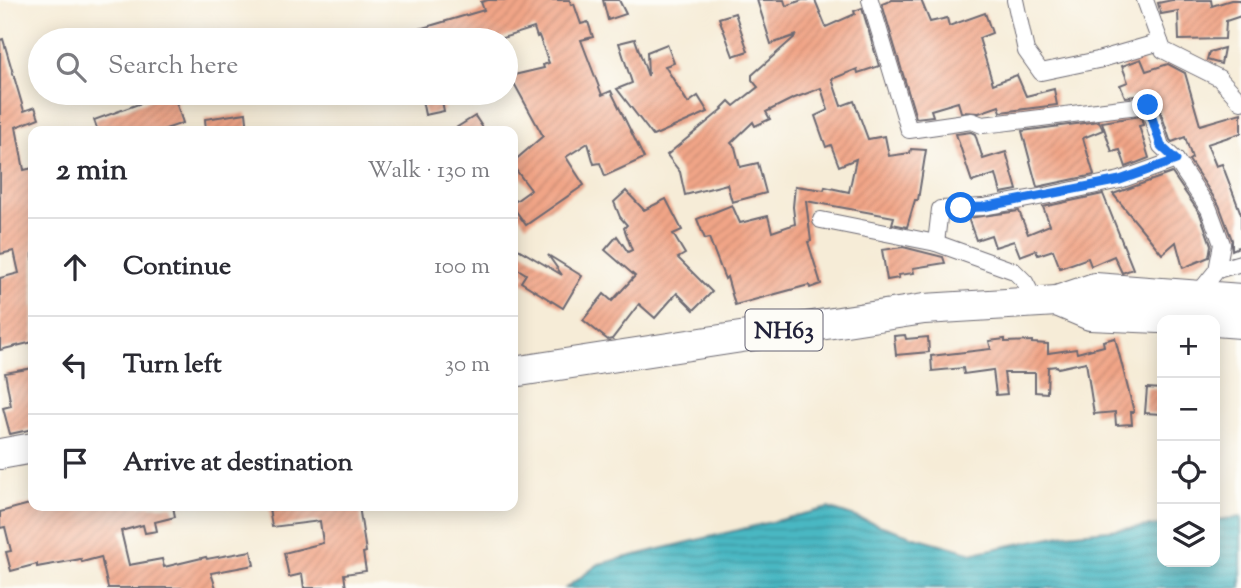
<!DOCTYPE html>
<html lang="en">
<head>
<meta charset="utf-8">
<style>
  :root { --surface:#fff; --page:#f2f2f3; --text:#2b2b33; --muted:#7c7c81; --line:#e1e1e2 }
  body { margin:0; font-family:"Sorts Mill Goudy",serif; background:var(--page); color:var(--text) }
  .controls { position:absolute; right:21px; bottom:21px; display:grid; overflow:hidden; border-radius:14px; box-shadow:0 4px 18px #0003 }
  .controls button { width:63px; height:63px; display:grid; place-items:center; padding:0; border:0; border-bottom:2px solid var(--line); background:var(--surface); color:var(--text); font:35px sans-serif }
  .stop { position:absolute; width:21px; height:21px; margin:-16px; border:5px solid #1a73e8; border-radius:50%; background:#fff }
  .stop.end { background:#1a73e8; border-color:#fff; box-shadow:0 2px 7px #0008 }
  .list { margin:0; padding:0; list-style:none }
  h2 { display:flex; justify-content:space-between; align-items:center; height:91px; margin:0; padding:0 28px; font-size:30px }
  h2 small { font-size:23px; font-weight:400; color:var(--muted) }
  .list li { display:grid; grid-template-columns:46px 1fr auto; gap:21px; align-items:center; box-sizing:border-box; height:98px; padding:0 28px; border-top:2px solid var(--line) }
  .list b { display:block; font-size:26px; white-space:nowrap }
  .list em { font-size:23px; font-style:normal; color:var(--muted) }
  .icon { flex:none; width:38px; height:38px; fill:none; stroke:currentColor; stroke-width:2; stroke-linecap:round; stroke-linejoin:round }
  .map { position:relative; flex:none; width:1241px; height:588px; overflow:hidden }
  .search { position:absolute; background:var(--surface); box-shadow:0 4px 18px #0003; left:28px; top:28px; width:490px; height:77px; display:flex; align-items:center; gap:18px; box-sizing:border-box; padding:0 24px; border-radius:38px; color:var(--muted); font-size:26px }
  .panel { position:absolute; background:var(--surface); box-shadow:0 4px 18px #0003; left:28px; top:126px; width:490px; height:385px; border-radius:14px }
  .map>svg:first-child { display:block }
</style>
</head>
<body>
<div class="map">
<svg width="1241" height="588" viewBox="0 0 1241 588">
  <defs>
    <pattern id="water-rules" width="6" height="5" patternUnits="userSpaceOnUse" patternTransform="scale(1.75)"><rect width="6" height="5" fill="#4ab8c3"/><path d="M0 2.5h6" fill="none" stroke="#3d95a0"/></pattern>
    <pattern id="building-hatch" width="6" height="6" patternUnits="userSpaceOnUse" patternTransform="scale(1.75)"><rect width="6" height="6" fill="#f1a587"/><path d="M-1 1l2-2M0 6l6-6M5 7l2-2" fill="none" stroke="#ce8e75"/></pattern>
  </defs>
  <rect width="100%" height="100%" fill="#fdfcf7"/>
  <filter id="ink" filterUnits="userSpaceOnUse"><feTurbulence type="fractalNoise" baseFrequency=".0143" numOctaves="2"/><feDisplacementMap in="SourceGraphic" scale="14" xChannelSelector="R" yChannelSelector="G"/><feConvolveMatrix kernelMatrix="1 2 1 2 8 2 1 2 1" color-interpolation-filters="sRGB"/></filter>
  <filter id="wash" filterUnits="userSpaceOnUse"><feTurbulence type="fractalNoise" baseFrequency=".00686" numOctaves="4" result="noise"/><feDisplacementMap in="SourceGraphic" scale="28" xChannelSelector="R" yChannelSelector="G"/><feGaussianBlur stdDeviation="1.57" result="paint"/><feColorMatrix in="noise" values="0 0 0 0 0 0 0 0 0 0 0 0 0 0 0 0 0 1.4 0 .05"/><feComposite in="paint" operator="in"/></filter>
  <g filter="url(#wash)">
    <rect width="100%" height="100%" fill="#f6ecd7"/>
    <polygon fill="url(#water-rules)" stroke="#366d7f" stroke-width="2" points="828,508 915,537 973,553 1066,534 1162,525 1162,562 1215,562 1215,520 1241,517 1241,588 566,588 599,564"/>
    <g id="blocks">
      <g fill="url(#building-hatch)">
        <polygon points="488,0 570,0 571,5 574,4 581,24 588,22 593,37 581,40 602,95 611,91 644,158 605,176 600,163 594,164 588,143 566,157 584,185 526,225 513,207 513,203 531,190 513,166 513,162 543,136 510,76 544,68 543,65 549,63 539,36 537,37 534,28 496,40 393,40 392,37 484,10 481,2"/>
        <polygon points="603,0 619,0 626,14 608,20"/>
        <polygon points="757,0 784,0 786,6 802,0 815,0 826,27 855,14 854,11 862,8 879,66 858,73 857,69 832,79 841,106 854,101 868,139 885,136 889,156 910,153 911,149 926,150 918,200 915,200 907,227 892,224 894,217 806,201 811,241 808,242 821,284 810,288 809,285 735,305 727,277 725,279 709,238 705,239 697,219 732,205 740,223 768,216 772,232 795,224 793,207 795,186 824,190 825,187 849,192 856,159 839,166 831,145 826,147 815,116 828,110 821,88 792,99 766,112 770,119 755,126 753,122 731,143 735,147 740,167 758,163 766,193 732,202 727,184 685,195 680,172 667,155 723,109 722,108 729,101 734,106 758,87 752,80 752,75 797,35 771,44"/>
        <polygon points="892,0 921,0 930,22 947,18 949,26 985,13 992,33 979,38 993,84 1017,75 1026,96 1054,89 1057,105 1001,112 999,106 979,113 961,112 958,102 931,110 933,116 916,118 882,4"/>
        <polygon points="1172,0 1211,0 1212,6 1231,0 1241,0 1241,16 1226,21 1225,39 1179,40 1178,11 1161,14 1158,3"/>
        <polygon points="735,13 748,51 733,56 719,18"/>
        <polygon points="3,39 24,111 35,107 39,118 16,127 24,170 33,168 33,342 0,350 0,278 19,273 14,251 0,254 0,40"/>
        <polygon points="635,39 648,76 647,52 667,44 674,63 665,66 688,103 698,96 708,112 653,136 617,89 632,83 619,43"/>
        <polygon points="1224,48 1221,64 1207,60 1209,52"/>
        <polygon points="1141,59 1146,71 1168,64 1185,73 1200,125 1241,113 1241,133 1207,144 1216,166 1222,164 1241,214 1241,246 1232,250 1232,240 1219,205 1189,160 1192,158 1185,137 1172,142 1170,140 1156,98 1147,95 1125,97 1120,85 1128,82 1122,66"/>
        <polygon points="169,93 173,93 183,123 160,131 98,131 94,120"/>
        <polygon points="441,96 444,111 425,115 422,100"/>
        <polygon points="246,113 248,131 206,131 205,119"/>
        <polygon points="475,116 485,131 451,131"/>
        <polygon points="1141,116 1143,125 1139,126 1149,158 1126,167 1120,150 1112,152 1102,122"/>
        <polygon points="1099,121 1103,130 1083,138 1094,175 1037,187 1022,131"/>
        <polygon points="971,132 975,134 983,159 1006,152 1017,190 1001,193 996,174 972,182 956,134"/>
        <polygon points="1172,173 1200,214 1211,245 1209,257 1183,268 1176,242 1162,254 1113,194"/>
        <polygon points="626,191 644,210 666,199 682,230 673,234 685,254 678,258 712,292 694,310 677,293 655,318 639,304 612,339 608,340 583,320 604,294 612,301 635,276 605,250 617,236 628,252 632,250 624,228 627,225 620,217 614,202"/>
        <polygon points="1103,194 1133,269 1122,273 1114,256 1091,266 1088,258 1060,268 1053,250 1038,255 1036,250 1020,256 1014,241 995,247 991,235 976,240 968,218 1019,211 1028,234 1050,225 1043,207"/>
        <polygon points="513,246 562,275 548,255 582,276 563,308 521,282 526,274 513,266"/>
        <polygon points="903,247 943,257 945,263 913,268 914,273 898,275 899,278 887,280 882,250"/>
        <polygon points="905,335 906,339 928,337 929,352 896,355 894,336"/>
        <polygon points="1115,338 1134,412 1131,412 1132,424 1116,425 1115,412 1094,414 1086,362 1058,368 1057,366 1048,367 1047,393 1035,392 1035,373 1004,373 1007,394 996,395 993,370 964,374 963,368 932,371 931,356 991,349 989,341 1005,339 1005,342 1032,341 1032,343 1048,344 1048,353 1076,349 1077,353 1104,346 1103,341"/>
        <polygon points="33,368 33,429 10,434 3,408 11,406 5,373"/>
        <polygon points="1147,388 1162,389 1162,414 1145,413"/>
        <polygon points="33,503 33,506 173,506 175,517 155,522 157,531 145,533 143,525 121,531 129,565 162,559 164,567 206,557 207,559 251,551 254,565 211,573 216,588 108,588 101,557 82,562 81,559 37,567 37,564 11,571 6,552 11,551 5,527 0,528 0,512"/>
        <polygon points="285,506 359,506 366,552 363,553 366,571 344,574 346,588 304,588 302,574 289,577 284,553 323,543 320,521 272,527 269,508"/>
      </g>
    </g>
  </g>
  <g filter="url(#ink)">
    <use href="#blocks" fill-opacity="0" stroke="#6c6972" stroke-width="2"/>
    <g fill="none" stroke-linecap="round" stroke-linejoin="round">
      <defs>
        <g id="street">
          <path d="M 870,0 L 909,130 L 972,121 L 982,125 C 1037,119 1093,111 1148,105 L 1161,146 L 1176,160 L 1209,209 L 1222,244 L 1217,270"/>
          <polyline points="1015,0 1026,51 1041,72 1098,60 1160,42"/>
          <polyline points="1145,0 1163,50 1219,78 1241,102"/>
          <polyline points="821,220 936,243 1014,271 1025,282 1035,301"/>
          <polyline points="936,243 940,209 983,207 1050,195 1120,180 1176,160"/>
          <polyline points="1197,295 1217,270 1241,263"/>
        </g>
        <g id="highway">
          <polyline points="1057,301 1090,315 1206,320"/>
          <polyline points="1215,321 1241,323"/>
          <polyline points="513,372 924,309 1057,301 1095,288 1241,299"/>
          <polyline points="0,454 33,448"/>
        </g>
      </defs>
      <use href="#street" stroke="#6c6972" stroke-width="18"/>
      <use href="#highway" stroke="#6c6972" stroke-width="32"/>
      <use href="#street" stroke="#fff" stroke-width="16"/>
      <use href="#highway" stroke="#fff" stroke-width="30"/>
    </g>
  </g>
  <g fill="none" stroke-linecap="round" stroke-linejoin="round" filter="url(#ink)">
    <polyline stroke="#1a73e8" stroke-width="9" points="961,208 983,207 1120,180 1176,160 1161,146 1148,105"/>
  </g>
  <g text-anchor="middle" stroke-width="7" stroke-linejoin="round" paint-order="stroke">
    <rect fill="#fdfcf7" stroke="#646373" stroke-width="2" x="745.5" y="309.5" width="77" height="41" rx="5"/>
    <g font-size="24" font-weight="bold" fill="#22223b">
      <text x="784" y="338">NH63</text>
    </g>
  </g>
</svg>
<div class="controls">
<button>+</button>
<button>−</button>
<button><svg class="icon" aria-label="locate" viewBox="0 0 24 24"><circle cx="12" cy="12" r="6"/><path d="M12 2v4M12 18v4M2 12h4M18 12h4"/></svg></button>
<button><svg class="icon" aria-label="layers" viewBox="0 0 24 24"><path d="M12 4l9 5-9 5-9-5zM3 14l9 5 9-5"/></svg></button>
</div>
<div class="stop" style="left:961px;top:208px"></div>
<div class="stop end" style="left:1148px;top:105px"></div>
<div class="search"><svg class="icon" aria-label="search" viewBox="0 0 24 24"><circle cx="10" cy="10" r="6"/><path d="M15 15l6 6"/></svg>Search here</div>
<section class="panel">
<h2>2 min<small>Walk · 130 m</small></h2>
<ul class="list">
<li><svg class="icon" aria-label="ahead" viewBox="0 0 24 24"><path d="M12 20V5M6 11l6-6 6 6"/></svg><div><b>Continue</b></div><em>100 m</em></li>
<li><svg class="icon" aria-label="left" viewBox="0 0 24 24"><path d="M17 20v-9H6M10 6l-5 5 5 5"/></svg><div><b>Turn left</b></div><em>30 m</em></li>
<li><svg class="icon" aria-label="arrive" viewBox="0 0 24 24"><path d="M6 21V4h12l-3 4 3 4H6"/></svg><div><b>Arrive at destination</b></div></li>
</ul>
</section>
</div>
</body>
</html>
